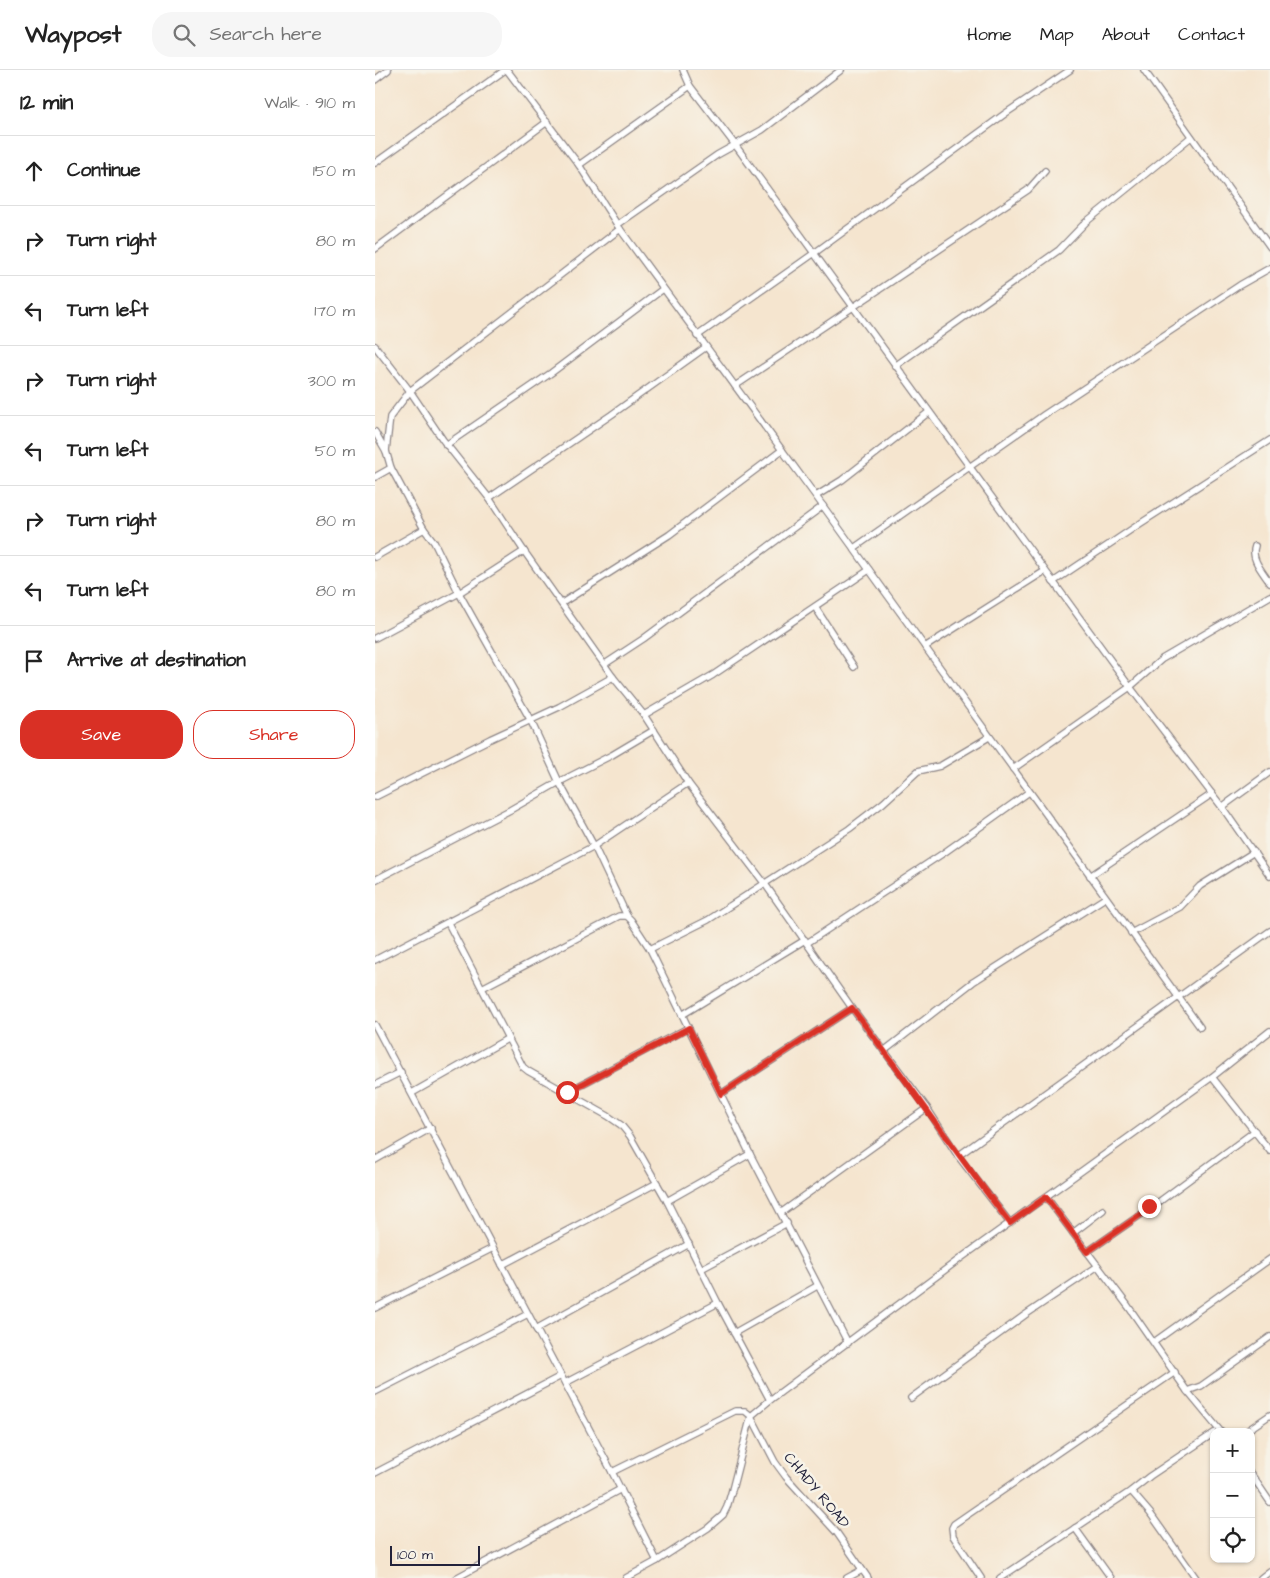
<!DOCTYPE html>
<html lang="en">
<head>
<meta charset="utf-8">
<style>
  :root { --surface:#fff; --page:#f6f6f6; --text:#222; --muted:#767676; --line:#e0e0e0; --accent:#d93025 }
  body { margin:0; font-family:"Architects Daughter",sans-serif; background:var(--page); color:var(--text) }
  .controls { position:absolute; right:15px; bottom:15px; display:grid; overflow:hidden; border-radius:10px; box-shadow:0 1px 4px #0004 }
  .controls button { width:45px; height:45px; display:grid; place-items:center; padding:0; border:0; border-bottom:1px solid var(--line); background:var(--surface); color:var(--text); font:25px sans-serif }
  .scale { position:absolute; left:15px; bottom:12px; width:90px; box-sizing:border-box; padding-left:5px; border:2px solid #22223b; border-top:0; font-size:14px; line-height:18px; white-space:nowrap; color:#22223b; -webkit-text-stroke:4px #f7f3e8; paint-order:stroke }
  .stop { position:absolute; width:15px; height:15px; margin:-11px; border:4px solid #d93025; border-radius:50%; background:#fff }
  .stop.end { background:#d93025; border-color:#fff; box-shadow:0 1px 5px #0008 }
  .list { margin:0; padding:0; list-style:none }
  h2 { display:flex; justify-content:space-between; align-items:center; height:65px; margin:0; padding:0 20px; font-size:21px }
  h2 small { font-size:16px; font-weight:400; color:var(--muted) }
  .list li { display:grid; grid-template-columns:32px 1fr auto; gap:15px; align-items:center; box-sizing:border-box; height:70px; padding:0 20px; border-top:1px solid var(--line) }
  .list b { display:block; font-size:19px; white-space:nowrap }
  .list em { font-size:16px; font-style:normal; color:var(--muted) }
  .actions { display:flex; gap:10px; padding:15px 20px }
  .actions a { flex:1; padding:11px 0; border:1px solid var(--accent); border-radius:20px; text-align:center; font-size:18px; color:var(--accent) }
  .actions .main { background:var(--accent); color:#fff }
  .icon { flex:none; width:28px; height:28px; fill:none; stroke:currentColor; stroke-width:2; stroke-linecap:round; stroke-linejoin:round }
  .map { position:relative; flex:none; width:895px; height:1508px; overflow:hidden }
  header { display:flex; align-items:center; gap:30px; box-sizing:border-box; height:70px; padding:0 25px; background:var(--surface); border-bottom:1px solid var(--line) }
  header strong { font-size:24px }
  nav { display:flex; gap:28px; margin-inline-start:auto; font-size:18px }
  .search { width:350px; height:45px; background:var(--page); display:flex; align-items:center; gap:12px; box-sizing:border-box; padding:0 18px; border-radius:20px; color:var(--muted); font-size:19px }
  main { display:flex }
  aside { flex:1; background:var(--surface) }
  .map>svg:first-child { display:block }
</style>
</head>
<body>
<header>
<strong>Waypost</strong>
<div class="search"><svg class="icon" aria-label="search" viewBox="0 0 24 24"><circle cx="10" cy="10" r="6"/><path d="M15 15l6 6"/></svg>Search here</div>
<nav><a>Home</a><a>Map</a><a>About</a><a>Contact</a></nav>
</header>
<main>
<aside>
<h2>12 min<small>Walk · 910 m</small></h2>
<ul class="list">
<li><svg class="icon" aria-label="ahead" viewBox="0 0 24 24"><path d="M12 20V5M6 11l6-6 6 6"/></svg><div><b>Continue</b></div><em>150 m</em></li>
<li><svg class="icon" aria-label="right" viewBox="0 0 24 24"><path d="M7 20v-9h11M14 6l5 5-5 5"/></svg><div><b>Turn right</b></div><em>80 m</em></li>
<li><svg class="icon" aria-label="left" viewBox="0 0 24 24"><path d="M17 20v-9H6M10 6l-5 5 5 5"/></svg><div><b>Turn left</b></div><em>170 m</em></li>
<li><svg class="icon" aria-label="right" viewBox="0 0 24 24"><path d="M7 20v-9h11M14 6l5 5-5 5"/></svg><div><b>Turn right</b></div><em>300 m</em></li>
<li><svg class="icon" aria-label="left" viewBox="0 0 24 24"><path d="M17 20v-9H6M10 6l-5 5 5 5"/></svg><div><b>Turn left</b></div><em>50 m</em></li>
<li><svg class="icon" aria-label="right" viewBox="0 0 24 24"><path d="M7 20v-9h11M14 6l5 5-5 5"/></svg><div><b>Turn right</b></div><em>80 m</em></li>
<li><svg class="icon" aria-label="left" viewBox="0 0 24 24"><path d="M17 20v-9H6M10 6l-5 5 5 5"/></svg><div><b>Turn left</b></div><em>80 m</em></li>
<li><svg class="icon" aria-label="arrive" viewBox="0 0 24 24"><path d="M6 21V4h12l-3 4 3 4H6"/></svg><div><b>Arrive at destination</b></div></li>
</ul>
<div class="actions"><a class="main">Save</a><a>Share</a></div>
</aside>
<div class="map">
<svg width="895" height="1508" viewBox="0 0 895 1508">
  <rect width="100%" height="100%" fill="#f7f3e8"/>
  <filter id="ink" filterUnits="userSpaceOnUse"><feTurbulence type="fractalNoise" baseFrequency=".02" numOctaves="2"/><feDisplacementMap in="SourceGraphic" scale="10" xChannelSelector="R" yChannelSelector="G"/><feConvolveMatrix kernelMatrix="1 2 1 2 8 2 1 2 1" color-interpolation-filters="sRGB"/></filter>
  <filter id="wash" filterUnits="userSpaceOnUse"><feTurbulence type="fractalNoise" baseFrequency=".0096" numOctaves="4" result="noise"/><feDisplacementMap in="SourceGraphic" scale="20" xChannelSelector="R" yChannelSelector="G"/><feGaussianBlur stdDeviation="1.12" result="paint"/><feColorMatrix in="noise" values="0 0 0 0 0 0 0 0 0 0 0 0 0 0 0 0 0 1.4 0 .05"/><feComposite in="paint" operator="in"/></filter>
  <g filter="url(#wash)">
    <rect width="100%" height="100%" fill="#f5e5cf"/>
  </g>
  <g filter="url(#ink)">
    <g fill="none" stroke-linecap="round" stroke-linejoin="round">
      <defs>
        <g id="street">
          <polyline points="132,0 204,95 245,159 448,436 825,957"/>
          <polyline points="308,0 315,16 361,76 755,617 847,737 895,806"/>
          <polyline points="769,0 895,177"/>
          <polyline points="0,10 13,0"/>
          <polyline points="0,93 130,0"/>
          <polyline points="204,95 315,16"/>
          <polyline points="242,155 342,85 387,60 466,0"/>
          <polyline points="0,179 172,52"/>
          <polyline points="322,266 438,184 631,43 695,0"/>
          <polyline points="0,276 35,321 68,370 114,428 149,481 238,607 269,645 313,713 390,814 477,938 552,1038 583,1086 635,1153"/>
          <polyline points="520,296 684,180 711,152 816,67"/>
          <polyline points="360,316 653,120 670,101"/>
          <polyline points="0,362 11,381"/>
          <polyline points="71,375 176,303 288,219"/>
          <polyline points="0,407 16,398"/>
          <polyline points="441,426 467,410 554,342"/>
          <polyline points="114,428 236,345 331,277"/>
          <polyline points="49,459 59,472 84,523 156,651 184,712 219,776 252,846"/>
          <path d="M 880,476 C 875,489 888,502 895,513"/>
          <polyline points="479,478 670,344 865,215 895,198"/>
          <polyline points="0,487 49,459 16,398 11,381 15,347 35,321 245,159"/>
          <polyline points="678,512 766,453 895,370"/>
          <polyline points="187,533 294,465 407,380"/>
          <polyline points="440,537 479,597"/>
          <polyline points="0,568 84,523 149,481"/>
          <polyline points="550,577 670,501"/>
          <polyline points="230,594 268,569 448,436"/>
          <polyline points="269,645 338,605 494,500"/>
          <polyline points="638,699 755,617 787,589 895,526"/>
          <polyline points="0,727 115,669 184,637 238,607"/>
          <polyline points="847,737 895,702"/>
          <polyline points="715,806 837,724"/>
          <polyline points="0,810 135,740 184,712 237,685 279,660"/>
          <polyline points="73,853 148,997 153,1001 233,1046 246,1055 255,1066 292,1131 343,1233 395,1330"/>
          <polyline points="756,863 805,837 825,816 879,782"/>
          <polyline points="432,873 570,782 654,722"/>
          <polyline points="275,879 333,850 474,759 508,733 543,701 565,696 614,667"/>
          <polyline points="0,890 219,776 313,713"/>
          <polyline points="107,918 244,846 252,846 256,850 275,879 375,1084 473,1273"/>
          <polyline points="307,945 430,870"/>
          <polyline points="0,955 237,1402 282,1491"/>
          <polyline points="509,981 598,912 730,828"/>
          <polyline points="837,1007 895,1081"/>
          <polyline points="0,1015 26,1002"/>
          <polyline points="192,1022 313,958"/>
          <polyline points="37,1023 132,969"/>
          <polyline points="346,1024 477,938"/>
          <polyline points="583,1086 895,861"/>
          <polyline points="0,1090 56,1058"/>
          <polyline points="671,1127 753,1236 812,1321 846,1362"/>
          <polyline points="292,1131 375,1084"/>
          <polyline points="407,1142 552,1038"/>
          <polyline points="698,1163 728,1140"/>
          <polyline points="712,1182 771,1141 774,1137 781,1134 880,1061"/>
          <polyline points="127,1195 282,1113"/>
          <polyline points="326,1199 412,1153"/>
          <polyline points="0,1238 118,1178"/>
          <polyline points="161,1259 314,1174"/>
          <polyline points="359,1263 442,1216"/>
          <polyline points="779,1272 895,1189"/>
          <polyline points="190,1313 343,1233"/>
          <polyline points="812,1321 826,1316 895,1267"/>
          <polyline points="0,1322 153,1244"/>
          <polyline points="536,1328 650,1245 723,1196"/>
          <polyline points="870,1362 895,1345"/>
          <polyline points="237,1402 360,1341 370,1341 376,1346 400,1392 411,1407 462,1463 493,1508"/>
          <polyline points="0,1403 186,1306"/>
          <polyline points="876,1404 895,1432"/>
          <polyline points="756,1421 775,1443 821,1508"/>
          <polyline points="700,1458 736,1508"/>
          <polyline points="81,1508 246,1419"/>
          <polyline points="251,1508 282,1491 333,1458 348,1445 352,1437 357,1420 376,1346 395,1330 586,1188 837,1007 895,961"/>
          <polyline points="472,1508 487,1500"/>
          <polyline points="606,1508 578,1466 577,1458 579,1454 800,1302"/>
          <polyline points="625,1508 756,1421 775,1406 839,1363"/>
          <polyline points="886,1508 895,1501"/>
        </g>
      </defs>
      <use href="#street" stroke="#8c8485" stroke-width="8"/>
      <use href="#street" stroke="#fff" stroke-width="5.5"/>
    </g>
  </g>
  <g fill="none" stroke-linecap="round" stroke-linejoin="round" filter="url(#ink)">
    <path stroke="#d93025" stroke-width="6" d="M 192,1022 L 314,958 L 346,1024 L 477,938 C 531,1009 580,1082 635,1153 L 671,1127 L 712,1182 L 771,1141 L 774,1136"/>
  </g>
  <g text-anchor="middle" stroke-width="5" stroke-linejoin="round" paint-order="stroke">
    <g font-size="15" fill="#22223b" stroke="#f7f3e8">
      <text transform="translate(442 1420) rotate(50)" y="5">CHADY ROAD</text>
    </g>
  </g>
</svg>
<div class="controls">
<button>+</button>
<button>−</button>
<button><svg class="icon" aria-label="locate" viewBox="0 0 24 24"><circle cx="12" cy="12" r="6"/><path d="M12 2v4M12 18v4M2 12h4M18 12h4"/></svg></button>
</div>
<div class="scale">100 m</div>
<div class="stop" style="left:192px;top:1022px"></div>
<div class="stop end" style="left:774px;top:1136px"></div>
</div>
</main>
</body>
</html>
